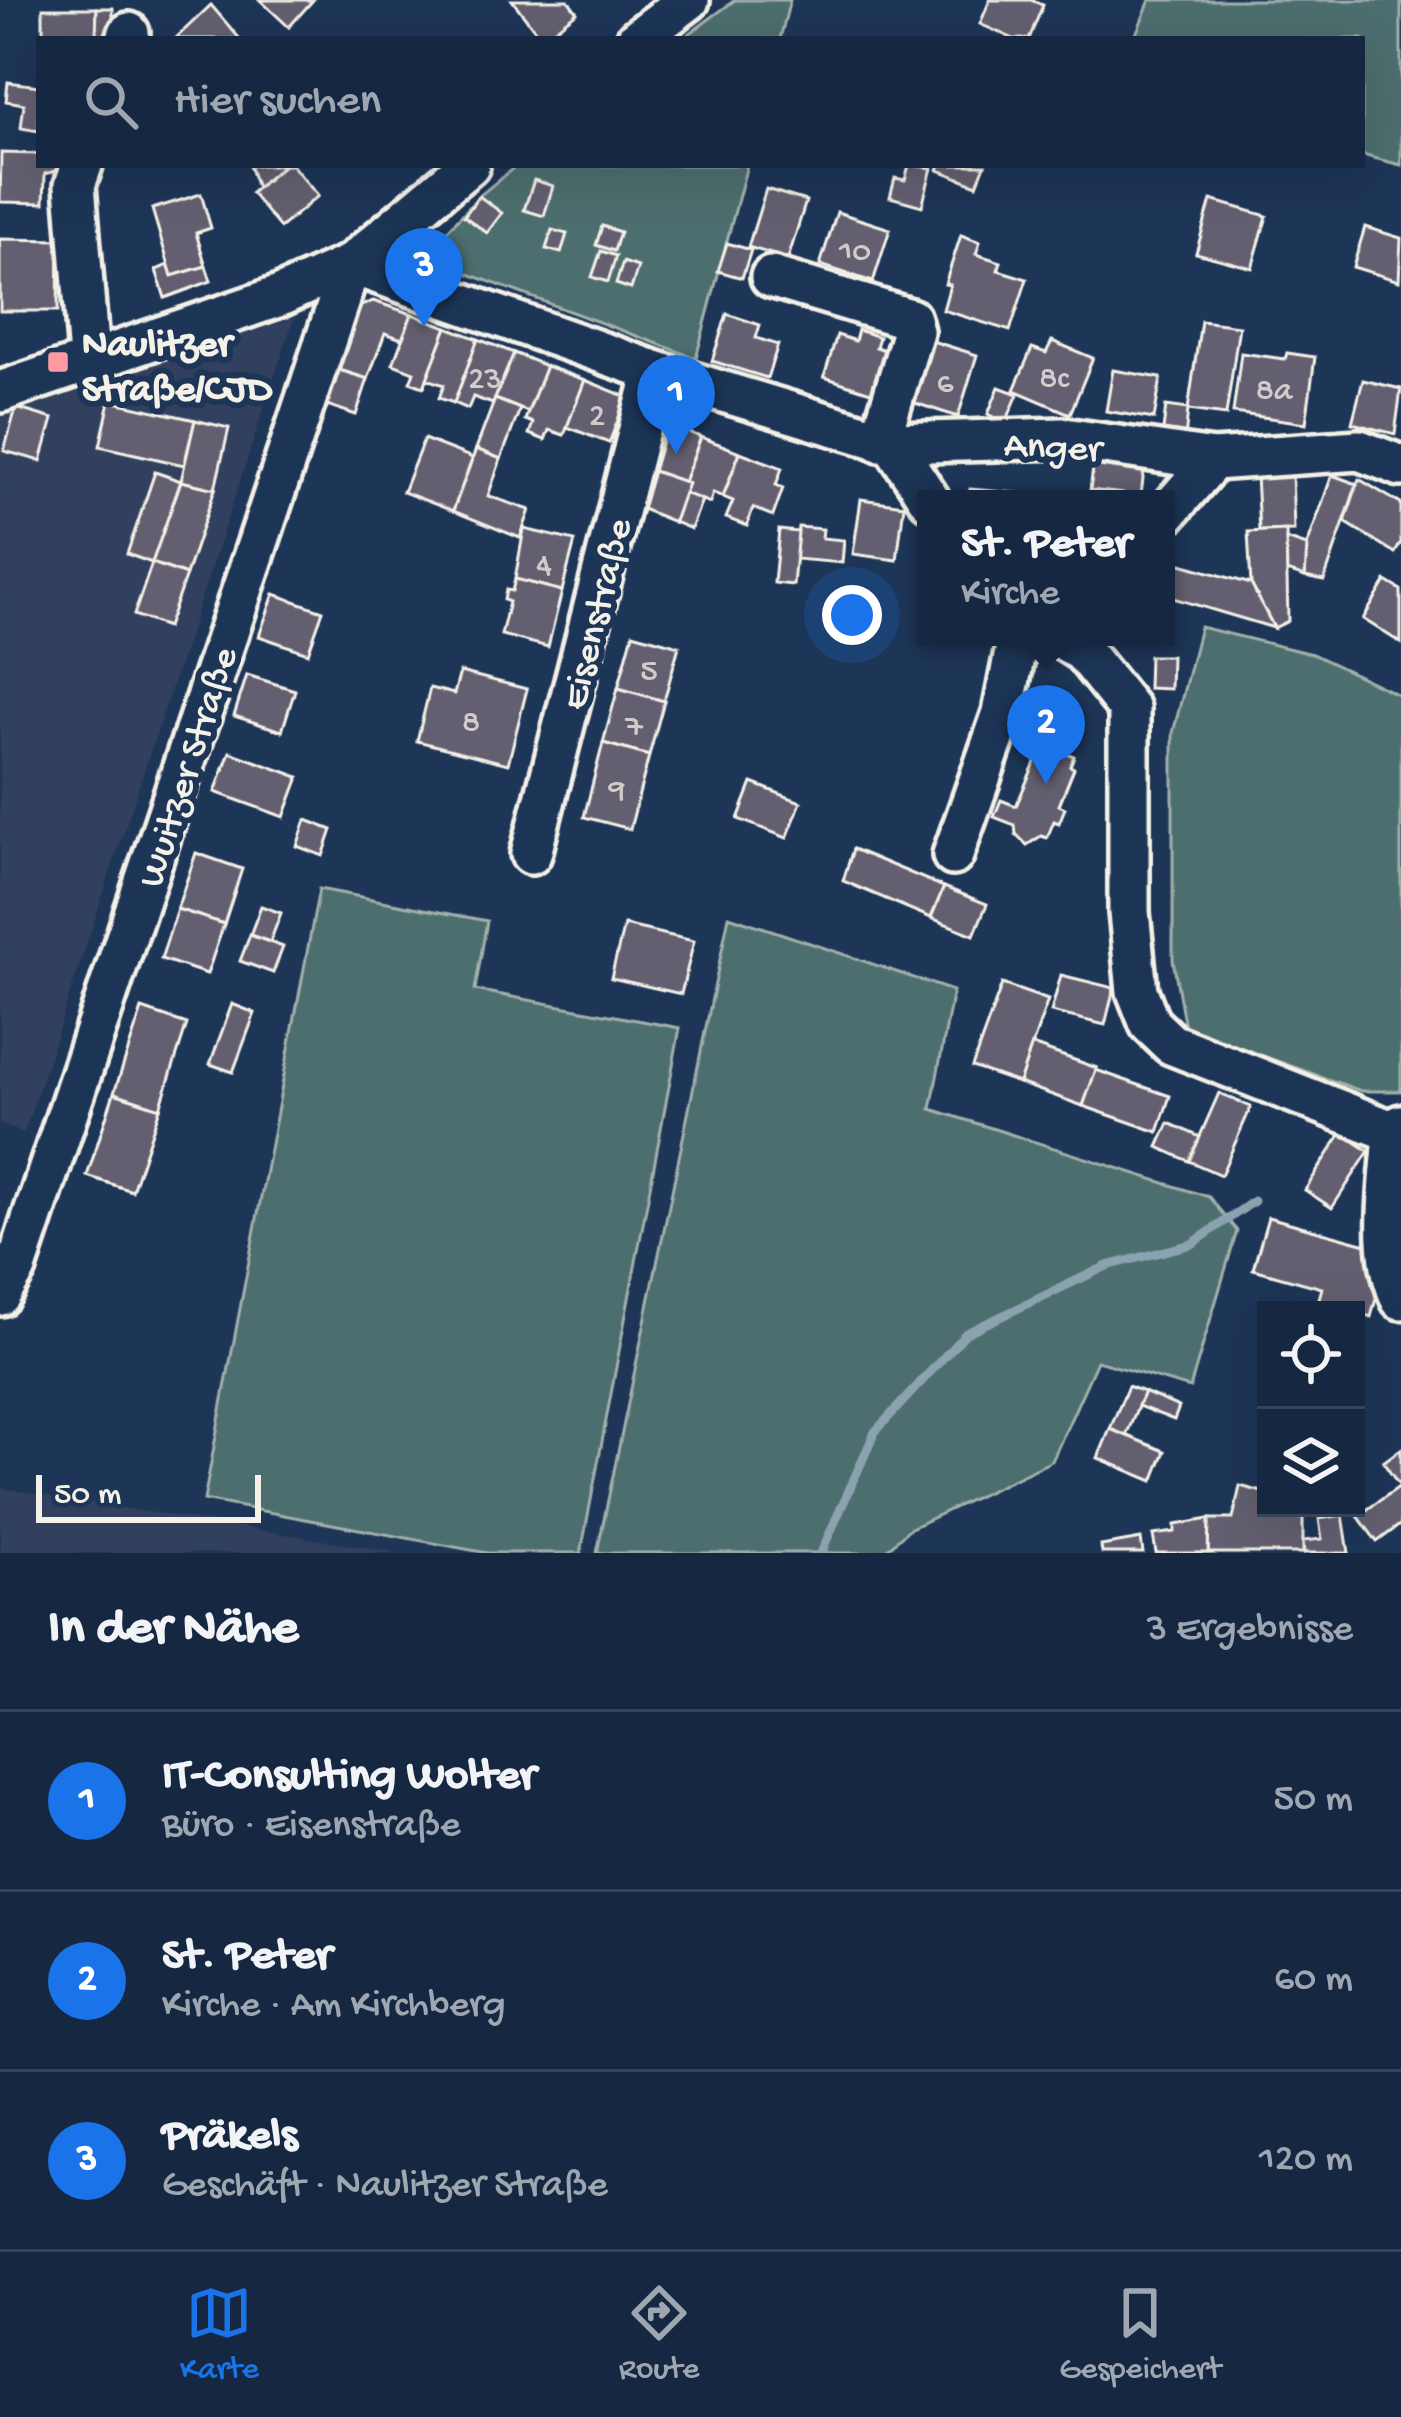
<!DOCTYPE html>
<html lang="de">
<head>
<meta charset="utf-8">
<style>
  :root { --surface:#162841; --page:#1f3048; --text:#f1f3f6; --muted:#9ea6b1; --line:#35445a; --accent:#1a73e8 }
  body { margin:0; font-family:"Gochi Hand",sans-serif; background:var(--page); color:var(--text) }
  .controls { position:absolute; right:36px; bottom:36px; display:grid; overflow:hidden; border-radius:0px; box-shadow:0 12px 48px #0002 }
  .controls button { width:108px; height:108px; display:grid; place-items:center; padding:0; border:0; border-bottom:3px solid var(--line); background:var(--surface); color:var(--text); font:60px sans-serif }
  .scale { position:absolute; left:36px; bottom:30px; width:225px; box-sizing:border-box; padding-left:12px; border:6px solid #f4f1e8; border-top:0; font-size:33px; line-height:42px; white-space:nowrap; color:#f4f1e8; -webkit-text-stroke:9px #1d3557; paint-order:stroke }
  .you { position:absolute; left:852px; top:615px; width:42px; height:42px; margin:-30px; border:9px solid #fff; border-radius:50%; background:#1a73e8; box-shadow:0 0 0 18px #1a73e833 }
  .badge { display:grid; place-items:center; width:78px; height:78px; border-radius:50%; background:var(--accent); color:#fff; font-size:39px; font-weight:700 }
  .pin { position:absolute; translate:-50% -99px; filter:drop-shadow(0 3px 6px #0008) }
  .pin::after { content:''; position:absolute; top:63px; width:42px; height:36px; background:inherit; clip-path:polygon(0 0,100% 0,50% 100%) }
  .popup { position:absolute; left:917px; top:490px; width:258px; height:156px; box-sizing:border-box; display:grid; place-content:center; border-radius:0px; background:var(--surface); filter:drop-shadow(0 3px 9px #0005); font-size:39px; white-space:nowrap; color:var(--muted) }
  .popup b { font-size:45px; color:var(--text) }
  .popup::after { content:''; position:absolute; left:50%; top:100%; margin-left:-24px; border:24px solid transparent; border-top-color:var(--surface) }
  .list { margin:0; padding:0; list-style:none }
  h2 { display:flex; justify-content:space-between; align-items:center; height:156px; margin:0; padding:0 48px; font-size:51px }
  h2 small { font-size:39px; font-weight:400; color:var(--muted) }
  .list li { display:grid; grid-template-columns:78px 1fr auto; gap:36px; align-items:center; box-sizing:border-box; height:180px; padding:0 48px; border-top:3px solid var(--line) }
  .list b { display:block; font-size:45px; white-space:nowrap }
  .list p { margin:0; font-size:39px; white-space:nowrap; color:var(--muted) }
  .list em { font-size:39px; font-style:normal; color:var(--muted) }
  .icon { flex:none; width:66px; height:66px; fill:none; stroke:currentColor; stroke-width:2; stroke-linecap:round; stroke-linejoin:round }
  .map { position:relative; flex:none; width:1401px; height:1553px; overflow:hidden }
  .search { position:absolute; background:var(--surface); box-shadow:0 12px 48px #0002; left:36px; right:36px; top:36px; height:132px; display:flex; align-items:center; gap:30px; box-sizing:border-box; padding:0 42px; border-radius:0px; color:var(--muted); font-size:45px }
  .sheet { height:696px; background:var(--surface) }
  nav { display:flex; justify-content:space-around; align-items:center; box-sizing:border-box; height:168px; border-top:3px solid var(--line); background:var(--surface); font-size:33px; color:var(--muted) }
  nav a { display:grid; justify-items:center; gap:6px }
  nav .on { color:var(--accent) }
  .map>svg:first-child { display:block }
</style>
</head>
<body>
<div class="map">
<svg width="1401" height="1553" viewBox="0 0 1401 1553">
  <rect width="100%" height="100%" fill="#1d3557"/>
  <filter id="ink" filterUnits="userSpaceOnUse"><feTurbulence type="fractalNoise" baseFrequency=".00833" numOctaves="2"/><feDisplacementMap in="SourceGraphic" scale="24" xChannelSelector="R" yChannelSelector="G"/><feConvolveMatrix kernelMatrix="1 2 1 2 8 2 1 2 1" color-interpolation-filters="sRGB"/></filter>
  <g filter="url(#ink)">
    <g fill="#32415e">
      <polygon points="294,318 24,1133 0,1124 0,412"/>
      <polygon points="0,1488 401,1553 0,1553"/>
    </g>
    <g fill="#4e6e6e" stroke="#a1b0ab" stroke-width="3">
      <polygon points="735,0 790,0 780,39 682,39"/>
      <polygon points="1150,0 1401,0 1401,165 1362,155 1362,39 1134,39"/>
      <polygon points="517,165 747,165 696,358 423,257 479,196"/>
      <polygon points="1200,627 1312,654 1401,696 1401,1091 1361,1091 1185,1028 1173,960 1173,733"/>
      <polygon points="319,889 487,921 475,990 680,1028 581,1553 487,1553 204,1500"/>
      <polygon points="729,916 953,991 931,1109 1209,1197 1237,1231 1190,1388 1097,1361 1052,1461 909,1529 883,1553 597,1553"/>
    </g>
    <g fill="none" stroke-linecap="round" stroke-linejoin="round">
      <polyline stroke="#8aa3ae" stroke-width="9" points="821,1553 875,1432 966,1333 1107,1266 1192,1244 1254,1201"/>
    </g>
    <g fill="#635e70" stroke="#f4f1e8" stroke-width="3">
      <polygon points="260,0 313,0 289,27"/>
      <polygon points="512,0 568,0 577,12 542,39"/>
      <polygon points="990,0 1031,0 1043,5 1029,39 1014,39 980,24"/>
      <polygon points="211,5 240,39 175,39"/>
      <polygon points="43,8 97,8 96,39 43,39"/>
      <polygon points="97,8 113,8 113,39 96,39"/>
      <polygon points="8,82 39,86 39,131 21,128 24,104 6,101"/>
      <polygon points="1,153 39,154 39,165 58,165 56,171 45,174 44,203 0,202"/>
      <polygon points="249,165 284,165 257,188"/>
      <polygon points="284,165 292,165 318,196 280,228 251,193"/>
      <polygon points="909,165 932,168 922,206 890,197 895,178 905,180"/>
      <polygon points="940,165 985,165 977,185 938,170"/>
      <polygon points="534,180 553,186 544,216 524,210"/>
      <polygon points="766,189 806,201 788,259 748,247"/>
      <polygon points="201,194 211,228 196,233 206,266 172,276 152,209"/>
      <polygon points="479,196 502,213 487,233 464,216"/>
      <polygon points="1211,200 1267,216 1252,268 1196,253"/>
      <polygon points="837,212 890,229 873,282 820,265"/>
      <polygon points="602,226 620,232 614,251 596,245"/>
      <polygon points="1365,227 1401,238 1399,281 1353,267"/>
      <polygon points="552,230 567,234 561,253 546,249"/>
      <polygon points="961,235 980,242 976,254 1001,262 998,270 1027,279 1010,331 943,310 950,285 945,284"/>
      <polygon points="0,239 59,240 58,311 0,311"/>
      <polygon points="727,243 751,250 742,278 718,271"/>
      <polygon points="601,251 616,256 608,282 592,277"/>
      <polygon points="623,262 638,267 631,289 616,284"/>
      <polygon points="168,265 172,276 206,266 211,281 165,298 156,270"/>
      <polygon points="373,301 412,314 402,339 385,333 368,379 339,370 361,306"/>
      <polygon points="412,314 447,327 424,387 410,382 414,372 393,364"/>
      <polygon points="727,314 760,325 756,338 778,345 767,378 712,361"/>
      <polygon points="1201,321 1239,326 1226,415 1188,410"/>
      <polygon points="447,327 478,339 454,403 439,398 444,385 427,379"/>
      <polygon points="858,330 879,337 876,347 891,352 877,394 824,377 837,335 855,341"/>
      <polygon points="478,339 514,353 493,404 473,397 468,409 454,403"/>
      <polygon points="932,341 977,355 958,417 912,402"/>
      <polygon points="1052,341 1093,358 1070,414 1014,390 1032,348 1046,353"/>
      <polygon points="514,353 546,366 528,412 495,399"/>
      <polygon points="1241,353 1285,359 1287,353 1315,357 1306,423 1233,413"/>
      <polygon points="546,366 585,380 564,435 549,430 545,440 529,434 533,423 525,420"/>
      <polygon points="339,370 368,379 356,415 327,405"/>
      <polygon points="1113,370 1161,378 1154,419 1106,411"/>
      <polygon points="585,380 627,397 609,443 567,427"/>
      <polygon points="1363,380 1401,389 1395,434 1352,423"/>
      <polygon points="999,387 1018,394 1006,422 988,414"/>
      <polygon points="495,399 520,409 501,459 476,449"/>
      <polygon points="110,401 195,420 184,465 100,446"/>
      <polygon points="1166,406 1188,409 1185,440 1162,438"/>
      <polygon points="16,408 53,419 41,461 4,451"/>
      <polygon points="195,420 229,428 215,489 181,481"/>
      <polygon points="667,424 701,437 684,482 653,471"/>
      <polygon points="701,437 740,452 723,497 713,493 710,503 684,493 688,483 684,482"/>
      <polygon points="424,439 473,458 453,511 403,492"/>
      <polygon points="476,449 501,459 488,496 530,510 520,538 453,511"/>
      <polygon points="740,452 782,468 776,485 783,488 773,516 753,508 747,526 726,518 733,501 723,497"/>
      <polygon points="1095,454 1145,461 1141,496 1090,490"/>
      <polygon points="653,471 688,483 674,522 642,509"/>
      <polygon points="155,472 181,481 152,563 127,554"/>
      <polygon points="1292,473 1294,530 1259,531 1256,475"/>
      <polygon points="1332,475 1357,484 1324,581 1305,577 1307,546"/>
      <polygon points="1359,479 1401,504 1401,543 1395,553 1345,522"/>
      <polygon points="181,481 215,489 186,575 152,563"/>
      <polygon points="970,489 1018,493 1017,499 969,499"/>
      <polygon points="684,493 702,500 691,529 674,522"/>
      <polygon points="861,499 904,505 897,560 853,554"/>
      <polygon points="798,527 823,529 822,538 844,540 842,563 795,559"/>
      <polygon points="524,529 575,541 562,591 515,579"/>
      <polygon points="779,530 798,532 793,585 774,583"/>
      <polygon points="1286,530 1288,621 1274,628 1251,584 1248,532"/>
      <polygon points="1286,539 1307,546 1305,577 1287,571"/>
      <polygon points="1167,560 1251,584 1274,628 1166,596"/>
      <polygon points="152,563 186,575 167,627 134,615"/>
      <polygon points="515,579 562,591 548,647 501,635 509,602 504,600 506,590 512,591"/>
      <polygon points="1386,581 1401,590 1401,643 1363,619"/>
      <polygon points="274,594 323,611 308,653 259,636"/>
      <polygon points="633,633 679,646 664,701 618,688"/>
      <polygon points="1149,656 1171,656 1170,689 1148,688"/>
      <polygon points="460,672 527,689 508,764 417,741 430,688 454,694"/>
      <polygon points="247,675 295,690 282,731 234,716"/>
      <polygon points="618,688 664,701 649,756 603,743"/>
      <polygon points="603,743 649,756 630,829 584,817"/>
      <polygon points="1043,744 1074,756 1070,766 1074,768 1059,805 1065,808 1059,823 1054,821 1047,838 1041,836 1027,845 1016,834 1015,825 994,817 1001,800 1016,806"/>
      <polygon points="230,752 299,777 284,817 215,792"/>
      <polygon points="752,783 801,802 787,838 738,819"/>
      <polygon points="306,820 332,830 323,856 297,846"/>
      <polygon points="853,849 944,887 931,918 843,881"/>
      <polygon points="196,853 242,869 224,924 177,909"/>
      <polygon points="944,887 987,904 974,935 931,918"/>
      <polygon points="261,906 281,913 270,942 250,935"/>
      <polygon points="177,909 224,924 207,974 161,959"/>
      <polygon points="624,925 694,941 681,994 611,978"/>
      <polygon points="250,935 283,947 273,973 240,961"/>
      <polygon points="1061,975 1114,988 1105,1025 1051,1012"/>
      <polygon points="1002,984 1048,1000 1019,1083 972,1067"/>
      <polygon points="232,1004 255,1013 233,1072 210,1064"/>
      <polygon points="142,1009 187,1024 160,1108 114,1093"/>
      <polygon points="1032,1045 1097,1068 1083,1106 1019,1083"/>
      <polygon points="1096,1070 1170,1096 1158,1132 1083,1106"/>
      <polygon points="114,1093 160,1108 132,1191 87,1176"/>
      <polygon points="1219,1093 1251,1107 1221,1175 1189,1161"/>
      <polygon points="1169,1123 1200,1137 1189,1161 1158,1147"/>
      <polygon points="1342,1133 1369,1151 1332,1208 1305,1190"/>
      <polygon points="1268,1217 1370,1245 1377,1295 1371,1317 1318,1302 1322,1288 1253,1269"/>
      <polygon points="1128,1386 1144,1392 1126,1436 1110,1429"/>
      <polygon points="1144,1392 1179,1407 1174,1420 1138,1406"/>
      <polygon points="1110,1429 1165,1451 1153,1481 1098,1458"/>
      <polygon points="1401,1449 1401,1488 1383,1462"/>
      <polygon points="1240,1486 1266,1493 1266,1508 1289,1508 1288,1518 1303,1518 1303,1553 1208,1553 1209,1519 1233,1519"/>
      <polygon points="1400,1486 1401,1524 1377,1542 1358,1516"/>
      <polygon points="1343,1515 1349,1553 1304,1553 1303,1541 1322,1539 1319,1519"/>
      <polygon points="1209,1519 1208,1553 1156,1553 1153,1535 1175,1532 1175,1525"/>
      <polygon points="1141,1539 1143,1553 1102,1553 1101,1546"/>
    </g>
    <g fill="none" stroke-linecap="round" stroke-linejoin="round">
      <defs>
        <g id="minor">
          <polyline points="127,39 129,33"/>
          <polyline points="637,39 689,0"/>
          <polyline points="82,165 75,185 89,358"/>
          <polyline points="351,264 654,371 892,443 929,499"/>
          <polyline points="771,277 910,319 913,331 880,441"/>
          <polyline points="0,392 280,296 351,264 469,165"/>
          <polyline points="892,443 1064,438 1213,460 1359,450 1401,466"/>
          <polyline points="1166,514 1213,460"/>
          <polyline points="1059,637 1083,652 1129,709 1129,912 1137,991 1150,1024 1171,1044 1394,1132"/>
          <polyline points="531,854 654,371"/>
          <polyline points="953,855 1003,713 1018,637"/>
          <path d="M 1401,1125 L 1394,1132 C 1391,1186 1378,1249 1401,1299"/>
          <polyline points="0,1295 16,1268 351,264"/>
        </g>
      </defs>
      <use href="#minor" stroke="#f4f1e8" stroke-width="48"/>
      <use href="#minor" stroke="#1d3557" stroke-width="39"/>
    </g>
  </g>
  <rect fill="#ff9aa2" stroke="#1d3557" stroke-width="4.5" x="46" y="350" width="24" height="24" rx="6"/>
  <g text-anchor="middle" stroke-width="12" stroke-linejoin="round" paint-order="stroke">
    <g font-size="33" fill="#d0ccca">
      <text x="855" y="259">10</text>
      <text x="1054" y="386">8c</text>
      <text x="485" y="387">23</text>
      <text x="945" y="391">6</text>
      <text x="1274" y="398">8a</text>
      <text x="597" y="424">2</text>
      <text x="544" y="573">4</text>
      <text x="649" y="679">5</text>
      <text x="471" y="730">8</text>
      <text x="634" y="734">7</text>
      <text x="617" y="798">9</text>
    </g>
    <g font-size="39" font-weight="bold" fill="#f4f1e8" stroke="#1d3557" text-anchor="start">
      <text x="82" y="354">Naulitzer<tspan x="82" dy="45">Straße/CJD</tspan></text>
    </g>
    <g font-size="39" fill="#f4f1e8" stroke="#1d3557">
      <text transform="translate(1053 443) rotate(3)" y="14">Anger</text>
      <text transform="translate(593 613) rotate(-76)" y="14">Eisenstraße</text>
      <text transform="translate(184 766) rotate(-72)" y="14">Wuitzer Straße</text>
    </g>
  </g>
</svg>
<div class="controls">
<button><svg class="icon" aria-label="locate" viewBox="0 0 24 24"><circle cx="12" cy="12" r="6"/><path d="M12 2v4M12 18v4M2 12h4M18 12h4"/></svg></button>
<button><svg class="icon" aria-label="layers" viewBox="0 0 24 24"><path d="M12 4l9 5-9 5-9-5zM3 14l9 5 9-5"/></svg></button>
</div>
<div class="scale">50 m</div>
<div class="you"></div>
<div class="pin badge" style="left:676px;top:454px">1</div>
<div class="pin badge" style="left:1046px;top:784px">2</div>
<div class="popup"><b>St. Peter</b>Kirche</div>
<div class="pin badge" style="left:424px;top:327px">3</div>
<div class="search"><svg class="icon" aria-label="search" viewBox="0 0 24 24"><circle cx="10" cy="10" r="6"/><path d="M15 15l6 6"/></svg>Hier suchen</div>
</div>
<section class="sheet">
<h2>In der Nähe<small>3 Ergebnisse</small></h2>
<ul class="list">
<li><span class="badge">1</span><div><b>IT-Consulting Wolter</b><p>Büro · Eisenstraße</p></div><em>50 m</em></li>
<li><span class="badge">2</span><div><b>St. Peter</b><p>Kirche · Am Kirchberg</p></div><em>60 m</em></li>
<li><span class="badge">3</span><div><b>Präkels</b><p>Geschäft · Naulitzer Straße</p></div><em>120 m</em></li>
</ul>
</section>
<nav>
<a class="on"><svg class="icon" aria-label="map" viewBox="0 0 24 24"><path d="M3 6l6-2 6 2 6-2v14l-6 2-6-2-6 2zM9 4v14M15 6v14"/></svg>Karte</a>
<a><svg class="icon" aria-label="directions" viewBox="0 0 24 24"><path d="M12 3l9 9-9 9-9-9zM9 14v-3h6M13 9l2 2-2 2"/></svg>Route</a>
<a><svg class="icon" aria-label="saved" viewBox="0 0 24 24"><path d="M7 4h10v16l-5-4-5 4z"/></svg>Gespeichert</a>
</nav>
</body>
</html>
